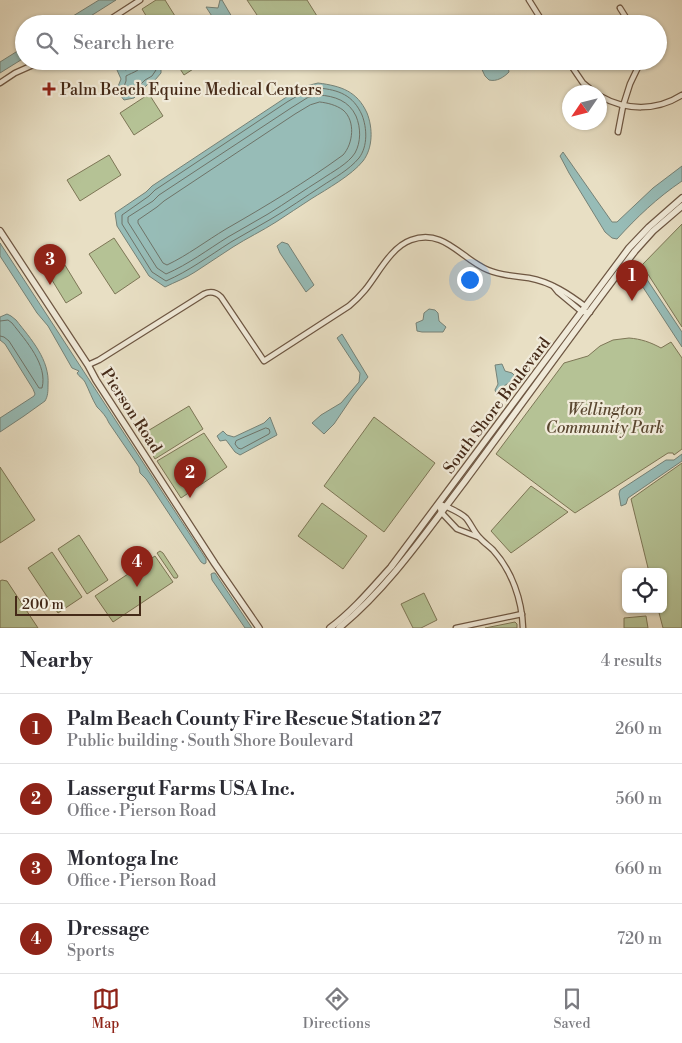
<!DOCTYPE html>
<html lang="en">
<head>
<meta charset="utf-8">
<style>
  :root { --surface:#fff; --page:#f7f7f7; --text:#2b2b33; --muted:#7c7c81; --line:#e1e1e2; --accent:#8f2418 }
  body { margin:0; font-family:"Libre Bodoni",serif; background:var(--page); color:var(--text) }
  .controls { position:absolute; right:15px; bottom:15px; display:grid; overflow:hidden; border-radius:8px; box-shadow:0 1px 4px #0004 }
  .controls button { width:45px; height:45px; display:grid; place-items:center; padding:0; border:0; border-bottom:1px solid var(--line); background:var(--surface); color:var(--text); font:25px sans-serif }
  .compass { position:absolute; left:562px; top:85px; width:45px; height:45px; border-radius:50%; background:var(--surface); box-shadow:0 1px 4px #0004; rotate:235deg }
  .scale { position:absolute; left:15px; bottom:12px; width:126px; box-sizing:border-box; padding-left:5px; border:2px solid #452a18; border-top:0; font-size:14px; line-height:18px; white-space:nowrap; color:#452a18; -webkit-text-stroke:4px #f0ead9; paint-order:stroke }
  .you { position:absolute; left:469px; top:279px; width:18px; height:18px; margin:-12px; border:4px solid #fff; border-radius:50%; background:#1a73e8; box-shadow:0 0 0 8px #1a73e833 }
  .badge { display:grid; place-items:center; width:32px; height:32px; border-radius:50%; background:var(--accent); color:#fff; font-size:16px; font-weight:700 }
  .pin { position:absolute; translate:-50% -41px; filter:drop-shadow(0 1px 2px #0008) }
  .pin::after { content:''; position:absolute; top:26px; width:18px; height:15px; background:inherit; clip-path:polygon(0 0,100% 0,50% 100%) }
  .list { margin:0; padding:0; list-style:none }
  h2 { display:flex; justify-content:space-between; align-items:center; height:65px; margin:0; padding:0 20px; font-size:21px }
  h2 small { font-size:16px; font-weight:400; color:var(--muted) }
  .list li { display:grid; grid-template-columns:32px 1fr auto; gap:15px; align-items:center; box-sizing:border-box; height:70px; padding:0 20px; border-top:1px solid var(--line) }
  .list b { display:block; font-size:19px; white-space:nowrap }
  .list p { margin:0; font-size:16px; white-space:nowrap; color:var(--muted) }
  .list em { font-size:16px; font-style:normal; color:var(--muted) }
  .icon { flex:none; width:28px; height:28px; fill:none; stroke:currentColor; stroke-width:2; stroke-linecap:round; stroke-linejoin:round }
  .map { position:relative; flex:none; width:682px; height:628px; overflow:hidden }
  .search { position:absolute; background:var(--surface); box-shadow:0 1px 4px #0004; left:15px; right:15px; top:15px; height:55px; display:flex; align-items:center; gap:12px; box-sizing:border-box; padding:0 18px; border-radius:28px; color:var(--muted); font-size:19px }
  .sheet { height:345px; background:var(--surface) }
  nav { display:flex; justify-content:space-around; align-items:center; box-sizing:border-box; height:70px; border-top:1px solid var(--line); background:var(--surface); font-size:14px; color:var(--muted) }
  nav a { display:grid; justify-items:center; gap:2px }
  nav .on { color:var(--accent) }
  .map>svg:first-child { display:block }
</style>
</head>
<body>
<div class="map">
<svg width="682" height="628" viewBox="0 0 682 628">
  <rect width="100%" height="100%" fill="#e8dfc4"/>
  <filter id="stains"><feTurbulence type="fractalNoise" baseFrequency=".004" numOctaves="4"/><feColorMatrix values="0 0 0 0 .2 0 0 0 0 .09 0 0 0 0 .02 0 0 0 .5 -.17"/></filter>
  <radialGradient id="worn" r=".72"><stop offset=".6" stop-color="#630" stop-opacity="0"/><stop offset="1" stop-color="#630" stop-opacity=".3"/></radialGradient>
  <g fill="#b5c295" stroke="#7d7656">
    <polygon points="156,0 165,0 180,24 151,24 142,9"/>
    <polygon points="247,0 307,0 322,24 263,24"/>
    <polygon points="175,61 204,61 204,62 184,75"/>
    <polygon points="149,94 163,116 134,135 120,113"/>
    <polygon points="109,155 121,175 80,201 67,180"/>
    <polygon points="682,224 682,327 642,265"/>
    <polygon points="114,238 140,277 115,294 89,254"/>
    <polygon points="57,252 82,293 66,303 41,262"/>
    <path d="M 629,338 C 641,339 650,342 661,348 L 671,342 L 682,358 L 682,449 L 674,455 L 673,453 L 668,453 L 575,513 L 496,454 L 564,363 L 588,356 L 600,346 L 613,340 Z"/>
    <polygon points="189,406 203,429 155,459 141,435"/>
    <polygon points="374,417 435,463 384,532 324,486"/>
    <polygon points="204,433 227,467 181,498 157,461"/>
    <polygon points="682,463 682,628 663,628 658,609 663,609 663,572 649,572 631,499"/>
    <polygon points="0,467 35,520 0,543"/>
    <polygon points="531,486 568,512 511,553 491,531"/>
    <polygon points="322,503 367,536 343,569 298,536"/>
    <polygon points="79,535 108,580 87,594 58,549"/>
    <polygon points="160,551 163,553 178,576 177,578 174,578 159,556 157,553"/>
    <polygon points="52,552 82,597 58,613 28,568"/>
    <polygon points="155,556 173,582 113,622 95,596"/>
    <polygon points="2,580 7,581 38,628 0,628 0,581"/>
    <polygon points="424,593 437,620 421,628 413,628 401,604"/>
    <polygon points="646,616 648,628 624,628 624,618"/>
    <polygon points="515,622 517,624 517,628 485,628"/>
  </g>
  <g fill="#97bcb7" stroke="#768277">
    <polygon points="99,0 116,0 78,24 60,24"/>
    <polygon points="220,0 222,0 232,17 222,24 217,24 206,7 218,8"/>
    <polygon points="24,47 24,58 0,73 0,62"/>
    <polygon points="113,61 123,61 122,65 125,70 133,68 140,61 159,61 161,64 161,73 155,80 149,83 134,98 124,100 120,95 117,89 121,79"/>
    <path d="M 478,61 L 507,61 L 509,72 C 504,77 497,82 489,80 L 485,76 Z"/>
    <path d="M 318,83 C 341,86 357,91 367,113 C 373,128 373,148 363,161 C 352,175 327,189 311,199 C 299,207 288,214 276,222 C 262,231 247,238 233,247 C 220,255 208,264 195,272 C 186,278 175,282 165,287 L 149,276 L 117,226 L 115,213 L 146,192 L 152,186 L 285,98 L 302,87 Z"/>
    <path d="M 563,152 L 612,222 L 617,222 L 653,188 L 682,166 L 682,181 C 657,198 637,217 617,239 L 612,238 L 605,232 L 569,173 L 560,156 Z"/>
    <polygon points="282,242 288,244 314,285 306,292 280,253 277,246"/>
    <path d="M 0,243 L 206,559 L 206,563 L 204,564 L 201,562 L 146,479 L 140,473 L 139,467 L 109,423 C 106,416 102,412 97,407 C 92,399 89,390 85,382 C 83,378 79,377 77,373 L 79,371 L 72,368 L 48,326 L 37,313 L 0,256 Z"/>
    <polygon points="640,269 682,332 682,347 635,275"/>
    <polygon points="429,309 435,310 438,313 439,321 446,327 443,332 422,332 417,331 416,323 423,320 424,313"/>
    <path d="M 7,314 L 11,316 L 16,320 C 31,339 50,360 48,385 C 48,391 48,396 45,401 L 24,416 L 0,432 L 0,418 L 34,396 L 35,394 L 33,389 L 5,344 L 0,340 L 0,317 Z"/>
    <polygon points="342,334 368,377 353,396 334,424 324,434 312,423 321,415 341,403 359,382 360,373 337,338"/>
    <polygon points="502,364 505,371 512,373 515,376 513,380 504,386 503,394 497,396 495,390 498,384 495,365"/>
    <polygon points="270,417 277,435 240,455 235,452 226,440 220,441 217,436 223,431 227,435 234,437 264,423"/>
    <polygon points="682,454 682,461 628,498 626,504 621,506 619,494 620,490 666,460 674,460"/>
    <polygon points="213,573 215,573 252,628 245,628 212,580 211,574"/>
  </g>
  <g fill="none" stroke-linecap="round" stroke-linejoin="round">
    <g stroke="#6e7368" stroke-width="1">
      <path d="M 143,61 C 142,71 133,72 126,76 L 126,81 L 123,89 L 125,94 L 132,93 L 145,80 L 152,76 L 156,70 L 156,61"/>
      <path d="M 319,88 C 339,90 353,95 362,115 C 367,128 368,146 359,158 C 349,170 334,178 322,186 C 305,197 288,209 271,219 C 258,227 244,234 231,242 C 209,256 189,271 166,281 L 152,272 L 122,224 L 122,215 L 149,196 L 155,190 L 287,102 L 304,92 Z"/>
      <path d="M 319,95 C 335,96 349,101 356,116 C 361,128 361,142 355,153 C 348,164 332,172 322,179 C 304,190 286,203 268,214 C 255,222 241,229 228,237 C 207,250 189,264 166,274 L 157,268 L 128,222 L 128,217 L 153,201 L 159,195 L 291,108 L 307,98 Z"/>
      <path d="M 320,102 C 328,103 336,105 343,110 C 356,121 353,144 343,155 C 306,182 266,206 226,229 C 206,241 188,255 167,265 L 163,263 L 138,223 L 138,220 L 157,207 L 164,201 L 295,114 L 310,105 Z"/>
      <path d="M 0,321 L 8,320 L 12,323 C 26,341 48,365 42,388 L 39,388 L 9,341 L 4,337 L 0,336"/>
      <polygon points="266,428 269,429 270,432 269,434 241,449 238,448 235,444 236,441"/>
    </g>
    <defs>
      <g id="minor">
        <polyline points="529,0 544,24"/>
        <polyline points="620,8 630,24"/>
        <polyline points="103,24 140,0"/>
        <polyline points="568,61 583,83 594,92"/>
        <polyline points="0,83 15,73 42,61"/>
        <path d="M 600,96 C 626,111 657,111 682,95"/>
        <polyline points="618,132 623,106 630,84 641,61"/>
        <polyline points="554,287 558,292 582,312 590,312"/>
        <path d="M 88,365 L 99,360 L 204,294 C 210,291 216,292 221,297 L 264,361 L 349,306 C 355,301 360,296 365,290 C 378,274 391,247 411,240 C 444,228 461,259 488,270 C 502,276 515,276 529,278 C 551,282 569,294 586,307"/>
        <path d="M 439,504 C 446,506 461,513 466,518 C 471,524 474,532 479,537 C 483,542 489,546 493,550 C 512,571 522,600 523,628"/>
        <polyline points="439,504 441,512 457,529 478,537"/>
        <polyline points="456,628 522,614"/>
      </g>
      <g id="tertiary">
        <polyline points="0,231 88,365 96,380 215,564 259,628"/>
        <path d="M 330,628 C 353,611 372,588 391,567 L 629,248 L 649,227 L 682,198"/>
        <path d="M 339,628 C 389,587 426,532 465,481 C 522,404 577,327 635,251 L 653,231 L 682,206"/>
      </g>
    </defs>
    <use href="#minor" stroke="#6e5743" stroke-width="7"/>
    <use href="#tertiary" stroke="#6e5743" stroke-width="8"/>
    <use href="#minor" stroke="#f0ead9" stroke-width="4.5"/>
    <use href="#tertiary" stroke="#f0ead9" stroke-width="5.5"/>
  </g>
  <path fill="#8f2418" stroke="#f0ead9" stroke-width="2" d="M46.5 81.5h5v5h5v5h-5v5h-5v-5h-5v-5h5z"/>
  <g text-anchor="middle" stroke-width="4.5" stroke-linejoin="round" paint-order="stroke">
    <g font-size="16" fill="#452a18" stroke="#f0ead9" text-anchor="start">
      <text x="60" y="95">Palm Beach Equine Medical Centers</text>
    </g>
    <g font-size="16" fill="#452a18" stroke="#f0ead9">
      <text transform="translate(496 405) rotate(-53)" y="6">South Shore Boulevard</text>
      <text transform="translate(132 410) rotate(57)" y="6">Pierson Road</text>
    </g>
    <g font-size="16" font-style="italic" fill="#5b4831" stroke="#f0ead9">
      <text x="605" y="415">Wellington<tspan x="605" dy="18">Community Park</tspan></text>
    </g>
  </g>
  <rect width="100%" height="100%" filter="url(#stains)"/>
  <rect width="100%" height="100%" fill="url(#worn)"/>
</svg>
<div class="controls">
<button><svg class="icon" aria-label="locate" viewBox="0 0 24 24"><circle cx="12" cy="12" r="6"/><path d="M12 2v4M12 18v4M2 12h4M18 12h4"/></svg></button>
</div>
<svg class="compass" viewBox="-18 -18 36 36"><path d="M0-13l5 13h-10z" fill="#e53935"/><path d="M0 13l5-13h-10z" fill="#7c7c81"/></svg>
<div class="scale">200 m</div>
<div class="you"></div>
<div class="pin badge" style="left:632px;top:301px">1</div>
<div class="pin badge" style="left:190px;top:498px">2</div>
<div class="pin badge" style="left:50px;top:285px">3</div>
<div class="pin badge" style="left:137px;top:587px">4</div>
<div class="search"><svg class="icon" aria-label="search" viewBox="0 0 24 24"><circle cx="10" cy="10" r="6"/><path d="M15 15l6 6"/></svg>Search here</div>
</div>
<section class="sheet">
<h2>Nearby<small>4 results</small></h2>
<ul class="list">
<li><span class="badge">1</span><div><b>Palm Beach County Fire Rescue Station 27</b><p>Public building · South Shore Boulevard</p></div><em>260 m</em></li>
<li><span class="badge">2</span><div><b>Lassergut Farms USA Inc.</b><p>Office · Pierson Road</p></div><em>560 m</em></li>
<li><span class="badge">3</span><div><b>Montoga Inc</b><p>Office · Pierson Road</p></div><em>660 m</em></li>
<li><span class="badge">4</span><div><b>Dressage</b><p>Sports</p></div><em>720 m</em></li>
</ul>
</section>
<nav>
<a class="on"><svg class="icon" aria-label="map" viewBox="0 0 24 24"><path d="M3 6l6-2 6 2 6-2v14l-6 2-6-2-6 2zM9 4v14M15 6v14"/></svg>Map</a>
<a><svg class="icon" aria-label="directions" viewBox="0 0 24 24"><path d="M12 3l9 9-9 9-9-9zM9 14v-3h6M13 9l2 2-2 2"/></svg>Directions</a>
<a><svg class="icon" aria-label="saved" viewBox="0 0 24 24"><path d="M7 4h10v16l-5-4-5 4z"/></svg>Saved</a>
</nav>
</body>
</html>
